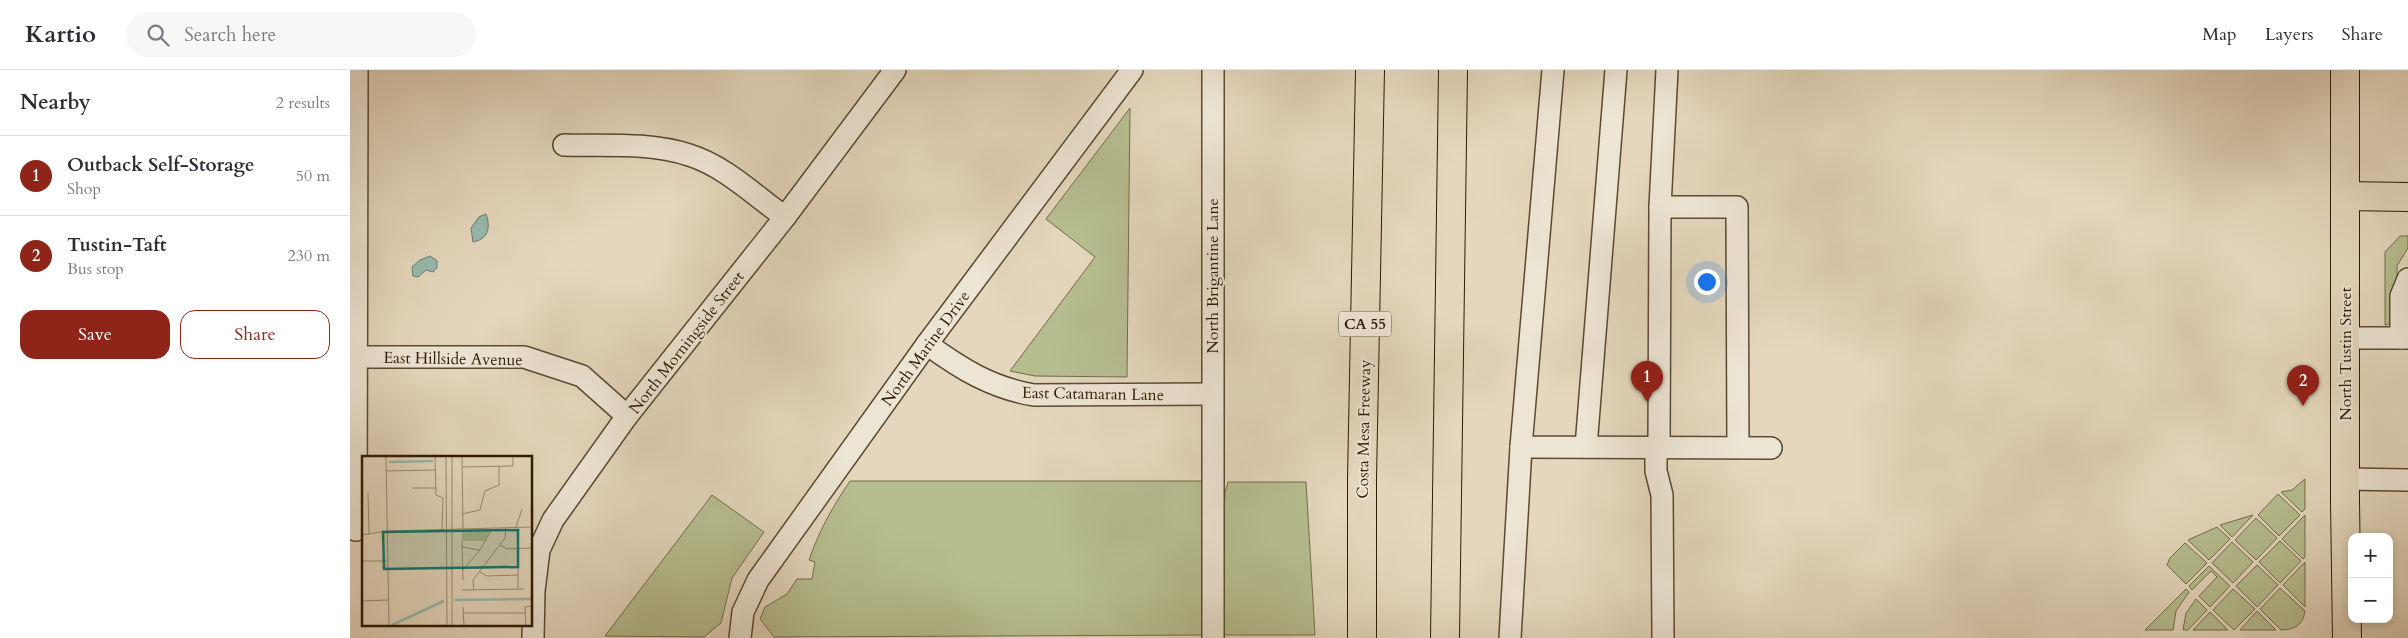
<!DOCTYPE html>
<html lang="en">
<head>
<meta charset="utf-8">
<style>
  :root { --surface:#fff; --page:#f7f7f7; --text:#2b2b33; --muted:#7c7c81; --line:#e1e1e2; --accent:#8f2418 }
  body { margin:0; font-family:Cardo,serif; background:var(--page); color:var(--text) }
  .controls { position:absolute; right:15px; bottom:15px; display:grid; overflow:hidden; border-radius:10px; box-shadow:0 2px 8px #0003 }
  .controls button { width:45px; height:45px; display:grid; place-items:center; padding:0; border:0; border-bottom:1px solid var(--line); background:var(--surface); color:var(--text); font:25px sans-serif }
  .you { position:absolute; left:1356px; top:211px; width:18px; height:18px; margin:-12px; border:4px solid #fff; border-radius:50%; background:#1a73e8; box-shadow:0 0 0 8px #1a73e833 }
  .badge { display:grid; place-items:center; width:32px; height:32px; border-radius:50%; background:var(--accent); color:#fff; font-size:16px; font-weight:700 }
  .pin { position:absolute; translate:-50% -41px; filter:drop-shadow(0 1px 2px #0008) }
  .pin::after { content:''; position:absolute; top:26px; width:18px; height:15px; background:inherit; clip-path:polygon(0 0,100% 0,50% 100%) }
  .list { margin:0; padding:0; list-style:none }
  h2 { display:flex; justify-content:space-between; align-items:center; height:65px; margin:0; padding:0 20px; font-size:21px }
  h2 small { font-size:16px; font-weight:400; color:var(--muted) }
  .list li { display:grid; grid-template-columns:32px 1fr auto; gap:15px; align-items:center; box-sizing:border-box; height:80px; padding:0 20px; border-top:1px solid var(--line) }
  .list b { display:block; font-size:19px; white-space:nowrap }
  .list p { margin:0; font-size:16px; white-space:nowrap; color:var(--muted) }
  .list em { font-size:16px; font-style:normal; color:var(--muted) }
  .actions { display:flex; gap:10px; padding:15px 20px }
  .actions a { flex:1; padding:11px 0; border:1px solid var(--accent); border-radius:15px; text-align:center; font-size:18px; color:var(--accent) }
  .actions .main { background:var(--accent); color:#fff }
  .icon { flex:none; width:28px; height:28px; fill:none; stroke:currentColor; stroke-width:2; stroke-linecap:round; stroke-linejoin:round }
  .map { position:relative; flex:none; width:2058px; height:568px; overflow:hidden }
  header { display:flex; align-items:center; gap:30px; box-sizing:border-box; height:70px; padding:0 25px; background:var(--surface); border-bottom:1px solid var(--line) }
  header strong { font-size:24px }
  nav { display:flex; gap:28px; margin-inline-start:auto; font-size:18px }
  .search { width:350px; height:45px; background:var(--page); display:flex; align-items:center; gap:12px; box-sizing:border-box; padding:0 18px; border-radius:28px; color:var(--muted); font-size:19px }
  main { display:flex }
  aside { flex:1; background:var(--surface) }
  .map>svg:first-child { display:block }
</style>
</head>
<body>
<header>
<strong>Kartio</strong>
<div class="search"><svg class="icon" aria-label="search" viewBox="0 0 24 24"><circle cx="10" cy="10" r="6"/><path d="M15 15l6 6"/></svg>Search here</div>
<nav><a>Map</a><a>Layers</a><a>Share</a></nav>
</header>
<main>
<aside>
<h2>Nearby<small>2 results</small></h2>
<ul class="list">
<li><span class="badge">1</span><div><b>Outback Self-Storage</b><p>Shop</p></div><em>50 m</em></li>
<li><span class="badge">2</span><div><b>Tustin-Taft</b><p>Bus stop</p></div><em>230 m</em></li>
</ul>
<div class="actions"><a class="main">Save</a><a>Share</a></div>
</aside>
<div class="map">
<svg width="2058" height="568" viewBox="0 0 2058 568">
  <rect width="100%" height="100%" fill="#e4d7bd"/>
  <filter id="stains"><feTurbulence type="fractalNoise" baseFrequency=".004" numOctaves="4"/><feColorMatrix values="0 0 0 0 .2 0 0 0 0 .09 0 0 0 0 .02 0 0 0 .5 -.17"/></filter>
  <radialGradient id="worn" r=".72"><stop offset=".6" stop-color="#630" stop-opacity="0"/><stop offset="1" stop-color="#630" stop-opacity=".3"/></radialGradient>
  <g fill="#b6be90" stroke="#726c49">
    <polygon points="780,38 777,307 685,306 660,301 745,187 696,149"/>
    <polygon points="2050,166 2058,166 2058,178 2047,196 2047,247 2042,253 2035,255 2035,182"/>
    <polygon points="1955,409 1955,439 1952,442 1931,422 1942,420"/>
    <path d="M 500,411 L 854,411 L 853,565 L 424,567 L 410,549 L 415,537 L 437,524 L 447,509 L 462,509 L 465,492 L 459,490 C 469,461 483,436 500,411 Z"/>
    <polygon points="878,412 956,412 965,565 872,565 871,514 875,423"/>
    <polygon points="1928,424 1950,445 1929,466 1908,445"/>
    <polygon points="362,425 414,462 382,508 371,553 354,567 255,566"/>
    <polygon points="1903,445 1882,467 1870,455"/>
    <polygon points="1955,445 1955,487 1953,489 1932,469"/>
    <polygon points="1906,448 1927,468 1906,490 1885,470"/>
    <polygon points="1867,457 1880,469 1859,490 1838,470"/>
    <polygon points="1930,471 1951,491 1930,513 1909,492"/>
    <polygon points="1882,472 1903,492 1883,513 1862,493"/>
    <polygon points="1835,473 1857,493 1836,514 1817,495 1820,488"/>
    <polygon points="1955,492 1955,537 1933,515"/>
    <polygon points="1907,495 1928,515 1907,537 1886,516"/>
    <polygon points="1859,496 1880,516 1860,537 1849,526 1867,507 1861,501 1842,520 1839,516"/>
    <path d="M 1930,518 L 1955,541 C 1953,555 1944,560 1931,560 L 1910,539 Z"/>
    <polygon points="1836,519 1839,522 1826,541 1823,560 1795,560"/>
    <polygon points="1883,519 1905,539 1884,560 1863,540"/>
    <polygon points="1846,529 1857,540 1838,560 1833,560 1836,543"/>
    <polygon points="1907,541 1926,560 1890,560"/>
    <polygon points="1860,542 1878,560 1843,560"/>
  </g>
  <g fill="#96baad" stroke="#6c7a69">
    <path d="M 136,144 C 141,158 138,169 123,172 L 121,158 L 129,147 Z"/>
    <polygon points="80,186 87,191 87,198 83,202 76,200 68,207 63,206 62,197 70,190"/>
  </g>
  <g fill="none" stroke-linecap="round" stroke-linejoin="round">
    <defs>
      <g id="minor">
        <polyline points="1203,0 1171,377 1421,378"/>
        <path d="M 214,75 C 255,76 300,72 339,85 C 375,96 405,126 435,147"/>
        <polyline points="1310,137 1387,137 1388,377"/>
        <polyline points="1995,268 2058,268"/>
        <polyline points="2051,268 2051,226 2058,209"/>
        <path d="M 577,274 C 611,299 642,318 684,325 L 862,324"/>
        <polyline points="0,287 174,287 232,306 277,346"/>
        <polyline points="1236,377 1266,0"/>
        <polyline points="1995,409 2058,410"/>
        <polyline points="6,460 7,0"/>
        <polyline points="183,568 184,521 189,480 203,450 277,346 435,147 545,0"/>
        <polyline points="390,568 393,542 408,510 577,274 782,0"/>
        <polyline points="863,568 863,0"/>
        <polyline points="1160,568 1171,377"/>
        <polyline points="1313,568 1312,425 1306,401 1306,388 1309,377 1310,137 1317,0"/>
      </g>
      <g id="major">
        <polyline points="1995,0 1995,432 1997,568"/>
        <polyline points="1995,126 2058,127"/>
      </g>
      <g id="highway">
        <polyline points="1012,568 1012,409 1020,0"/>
        <polyline points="1095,568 1103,0"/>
      </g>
    </defs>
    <use href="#minor" stroke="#5b4a31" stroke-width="24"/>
    <use href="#major" stroke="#2d1b02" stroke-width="30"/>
    <use href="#highway" stroke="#2d1b02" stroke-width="30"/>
    <use href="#minor" stroke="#ede5d4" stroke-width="21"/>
    <use href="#major" stroke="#e4d7bd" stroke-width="28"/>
    <use href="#highway" stroke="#e4d7bd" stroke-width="28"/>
  </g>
  <g text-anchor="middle" stroke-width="4" stroke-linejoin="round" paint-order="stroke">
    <rect fill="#ede5d4" stroke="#675841" stroke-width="1" x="989" y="241.5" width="52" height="25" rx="4"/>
    <g font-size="15" font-weight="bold" fill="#2d1b02">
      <text x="1015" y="259">CA 55</text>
    </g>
    <g font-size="16" fill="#2d1b02" stroke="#ede5d4">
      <text transform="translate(862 206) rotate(-90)" y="6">North Brigantine Lane</text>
      <text transform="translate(336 272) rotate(-52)" y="6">North Morningside Street</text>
      <text transform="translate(575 278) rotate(-54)" y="6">North Marine Drive</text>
      <text transform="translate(1995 284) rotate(-90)" y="6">North Tustin Street</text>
      <text transform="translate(103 288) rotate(1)" y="6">East Hillside Avenue</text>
      <text transform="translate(743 323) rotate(1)" y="6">East Catamaran Lane</text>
      <text transform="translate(1013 359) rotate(-89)" y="6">Costa Mesa Freeway</text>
    </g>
  </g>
  <g transform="translate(12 386)">
    <rect width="170" height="170" fill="#e4d7bd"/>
    <path d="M 100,75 L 128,75 L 123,85 L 100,85 Z" fill="#b6be90"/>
    <path fill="none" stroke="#96baad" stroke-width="2.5" d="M 27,6 L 71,5M 93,144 L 170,143M 30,169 L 82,145"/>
    <path fill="none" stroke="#9b8c72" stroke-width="1" d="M 24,0 L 27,170M 73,0 L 74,39 L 81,42 L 80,74M 84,0 L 85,170M 90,0 L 90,170M 100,0 L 101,73M 100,11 L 151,10 L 151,0M 24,15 L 73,14M 50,32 L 74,32M 6,37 L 7,79M 100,58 L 118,54 L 123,35 L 137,29 L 137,10M 154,71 L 160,53M 25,75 L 170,71M 0,79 L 25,75M 156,81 L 156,133M 100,85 L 101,124M 138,89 L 145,93 L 169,92M 100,91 L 118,94M 0,105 L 26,105M 100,115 L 118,94 L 130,73M 118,116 L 125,120 L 156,119M 170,128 L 170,42M 100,134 L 162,133M 112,134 L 111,124 L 143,82 L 144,72M 0,145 L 27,144M 101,151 L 102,170M 101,157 L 164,157M 164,170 L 163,151 L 170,150"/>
    <path fill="#0f766e" fill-opacity="0.15" stroke="#0f766e" stroke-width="2.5" d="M 156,74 L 156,111 L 22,113 L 21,76 Z"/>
    <rect width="170" height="170" fill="none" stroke="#2d1b02" stroke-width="2.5"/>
  </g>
  <rect width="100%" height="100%" filter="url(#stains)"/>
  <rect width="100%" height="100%" fill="url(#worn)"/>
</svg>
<div class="controls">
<button>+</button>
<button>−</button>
</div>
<div class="you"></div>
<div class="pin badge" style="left:1297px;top:332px">1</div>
<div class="pin badge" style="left:1953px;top:336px">2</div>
</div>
</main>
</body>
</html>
